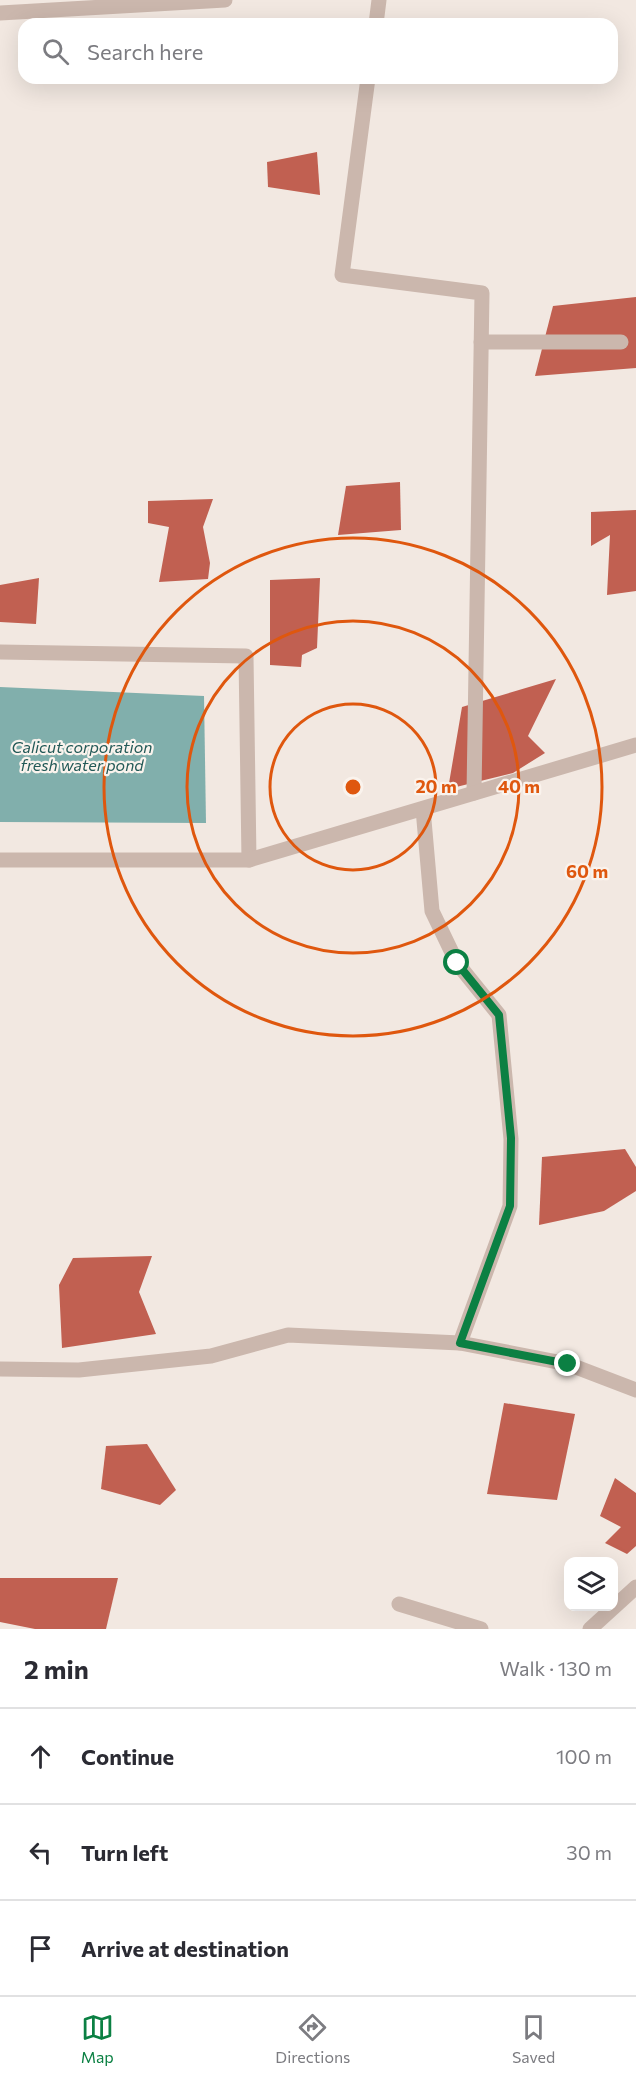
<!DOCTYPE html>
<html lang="en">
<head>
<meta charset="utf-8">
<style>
  :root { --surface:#fff; --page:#f7f7f7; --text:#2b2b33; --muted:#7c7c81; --line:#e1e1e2; --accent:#0b8043 }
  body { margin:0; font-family:Commissioner,sans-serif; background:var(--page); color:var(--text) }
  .controls { position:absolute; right:18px; bottom:18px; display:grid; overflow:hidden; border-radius:12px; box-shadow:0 6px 24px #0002 }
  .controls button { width:54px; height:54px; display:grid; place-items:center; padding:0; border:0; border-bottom:2px solid var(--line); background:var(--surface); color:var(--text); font:30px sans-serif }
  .stop { position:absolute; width:18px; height:18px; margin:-14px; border:4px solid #0b8043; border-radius:50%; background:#fff }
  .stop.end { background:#0b8043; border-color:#fff; box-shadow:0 2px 6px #0008 }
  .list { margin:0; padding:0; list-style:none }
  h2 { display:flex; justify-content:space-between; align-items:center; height:78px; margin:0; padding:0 24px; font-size:26px }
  h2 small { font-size:20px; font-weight:400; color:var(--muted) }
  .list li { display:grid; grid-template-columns:39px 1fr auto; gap:18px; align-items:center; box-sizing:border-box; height:96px; padding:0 24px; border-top:2px solid var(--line) }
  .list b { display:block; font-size:22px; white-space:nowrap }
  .list em { font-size:20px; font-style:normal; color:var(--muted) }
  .icon { flex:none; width:33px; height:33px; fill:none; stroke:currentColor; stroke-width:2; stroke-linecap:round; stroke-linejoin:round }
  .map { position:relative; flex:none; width:636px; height:1629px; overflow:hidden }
  .search { position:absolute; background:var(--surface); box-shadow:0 6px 24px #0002; left:18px; right:18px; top:18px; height:66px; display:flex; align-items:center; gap:15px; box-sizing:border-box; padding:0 21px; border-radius:18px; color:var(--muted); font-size:22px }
  .sheet { height:366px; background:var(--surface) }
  nav { display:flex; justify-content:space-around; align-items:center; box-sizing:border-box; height:84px; border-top:2px solid var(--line); background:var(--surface); font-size:16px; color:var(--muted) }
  nav a { display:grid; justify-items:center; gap:3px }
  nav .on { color:var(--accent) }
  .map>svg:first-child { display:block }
</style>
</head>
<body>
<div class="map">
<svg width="636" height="1629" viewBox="0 0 636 1629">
  <rect width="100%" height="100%" fill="#f2e8e1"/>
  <polygon fill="#81afac" points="0,687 204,696 206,823 0,822"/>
  <g fill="#c16051">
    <polygon points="317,152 320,195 268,187 267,162"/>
    <polygon points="636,297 636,368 535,376 553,306"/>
    <polygon points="400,482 401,530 338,535 346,486"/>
    <polygon points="213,499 203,527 210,563 208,579 159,582 169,527 148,523 148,501"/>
    <polygon points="636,510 636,591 607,595 610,535 591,546 591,512"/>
    <polygon points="39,578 36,624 0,622 0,585"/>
    <polygon points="320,578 317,648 302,655 301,667 270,665 270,580"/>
    <polygon points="556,679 528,736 545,753 513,773 448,789 462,707"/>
    <polygon points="625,1149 636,1167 636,1191 604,1211 539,1225 542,1157"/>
    <polygon points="152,1256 139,1292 156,1334 62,1348 59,1285 73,1258"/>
    <polygon points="504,1403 575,1414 557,1500 487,1494"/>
    <polygon points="147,1444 176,1490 160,1505 101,1489 106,1446"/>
    <polygon points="615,1478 636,1493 636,1546 627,1554 605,1543 621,1527 600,1516"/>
    <polygon points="0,1578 118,1578 106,1629 35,1629 0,1622"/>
  </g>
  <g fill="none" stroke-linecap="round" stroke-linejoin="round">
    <g stroke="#cbb7ad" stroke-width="15">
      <polyline points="0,13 225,0"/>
      <polyline points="376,24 379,0"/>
      <polyline points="368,78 342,275 482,293 474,793"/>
      <polyline points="481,342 621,342"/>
      <polyline points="0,652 246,656 249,860"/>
      <polyline points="423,809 432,911 457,963 499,1015 511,1139 510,1206 460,1343 568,1364 636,1390"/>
      <polyline points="0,860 249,860 636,745"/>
      <polyline points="0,1369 79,1370 211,1356 288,1335 460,1343"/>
      <polyline points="399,1604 481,1629"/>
      <polyline points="590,1629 636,1587"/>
    </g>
  </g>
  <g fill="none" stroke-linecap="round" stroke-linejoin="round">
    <polyline stroke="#0b8043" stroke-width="8" points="457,963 499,1015 511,1138 510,1206 460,1343 568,1364"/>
  </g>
  <g fill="none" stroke="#df570e" stroke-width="3">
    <circle cx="353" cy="787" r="83"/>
    <circle cx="353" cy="787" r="166"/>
    <circle cx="353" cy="787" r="249"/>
  </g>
  <g text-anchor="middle" stroke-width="4.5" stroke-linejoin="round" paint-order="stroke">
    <g font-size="16" font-style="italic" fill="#225957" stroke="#faf3ed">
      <text x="82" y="753">Calicut corporation<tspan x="82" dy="18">fresh water pond</tspan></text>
    </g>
  </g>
  <circle cx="353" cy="787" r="9" fill="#df570e" stroke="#faf3ed" stroke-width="3"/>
  <g font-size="18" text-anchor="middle" font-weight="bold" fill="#df570e" stroke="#faf3ed" stroke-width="4.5" stroke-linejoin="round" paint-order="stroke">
    <text x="436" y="793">20 m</text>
    <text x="519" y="793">40 m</text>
    <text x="587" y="878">60 m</text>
  </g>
</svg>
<div class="controls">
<button><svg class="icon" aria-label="layers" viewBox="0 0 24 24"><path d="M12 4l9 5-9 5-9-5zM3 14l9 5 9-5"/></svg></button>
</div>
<div class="stop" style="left:457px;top:963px"></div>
<div class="stop end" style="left:568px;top:1364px"></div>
<div class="search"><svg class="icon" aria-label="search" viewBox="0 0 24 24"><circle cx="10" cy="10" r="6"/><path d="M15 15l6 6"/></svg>Search here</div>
</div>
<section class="sheet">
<h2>2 min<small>Walk · 130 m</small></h2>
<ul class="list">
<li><svg class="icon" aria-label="ahead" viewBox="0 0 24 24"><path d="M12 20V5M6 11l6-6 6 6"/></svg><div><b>Continue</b></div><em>100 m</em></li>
<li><svg class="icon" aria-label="left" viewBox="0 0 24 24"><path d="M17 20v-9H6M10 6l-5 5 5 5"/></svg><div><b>Turn left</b></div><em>30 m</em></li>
<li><svg class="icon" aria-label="arrive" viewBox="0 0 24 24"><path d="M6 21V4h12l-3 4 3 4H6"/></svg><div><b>Arrive at destination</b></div></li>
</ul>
</section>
<nav>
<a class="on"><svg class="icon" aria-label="map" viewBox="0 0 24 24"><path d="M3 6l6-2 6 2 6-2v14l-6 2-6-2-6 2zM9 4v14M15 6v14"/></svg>Map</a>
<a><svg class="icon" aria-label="directions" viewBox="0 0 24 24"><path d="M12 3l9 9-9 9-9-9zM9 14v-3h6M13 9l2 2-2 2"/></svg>Directions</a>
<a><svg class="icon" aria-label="saved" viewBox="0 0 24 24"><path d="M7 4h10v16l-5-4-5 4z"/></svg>Saved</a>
</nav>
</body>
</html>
